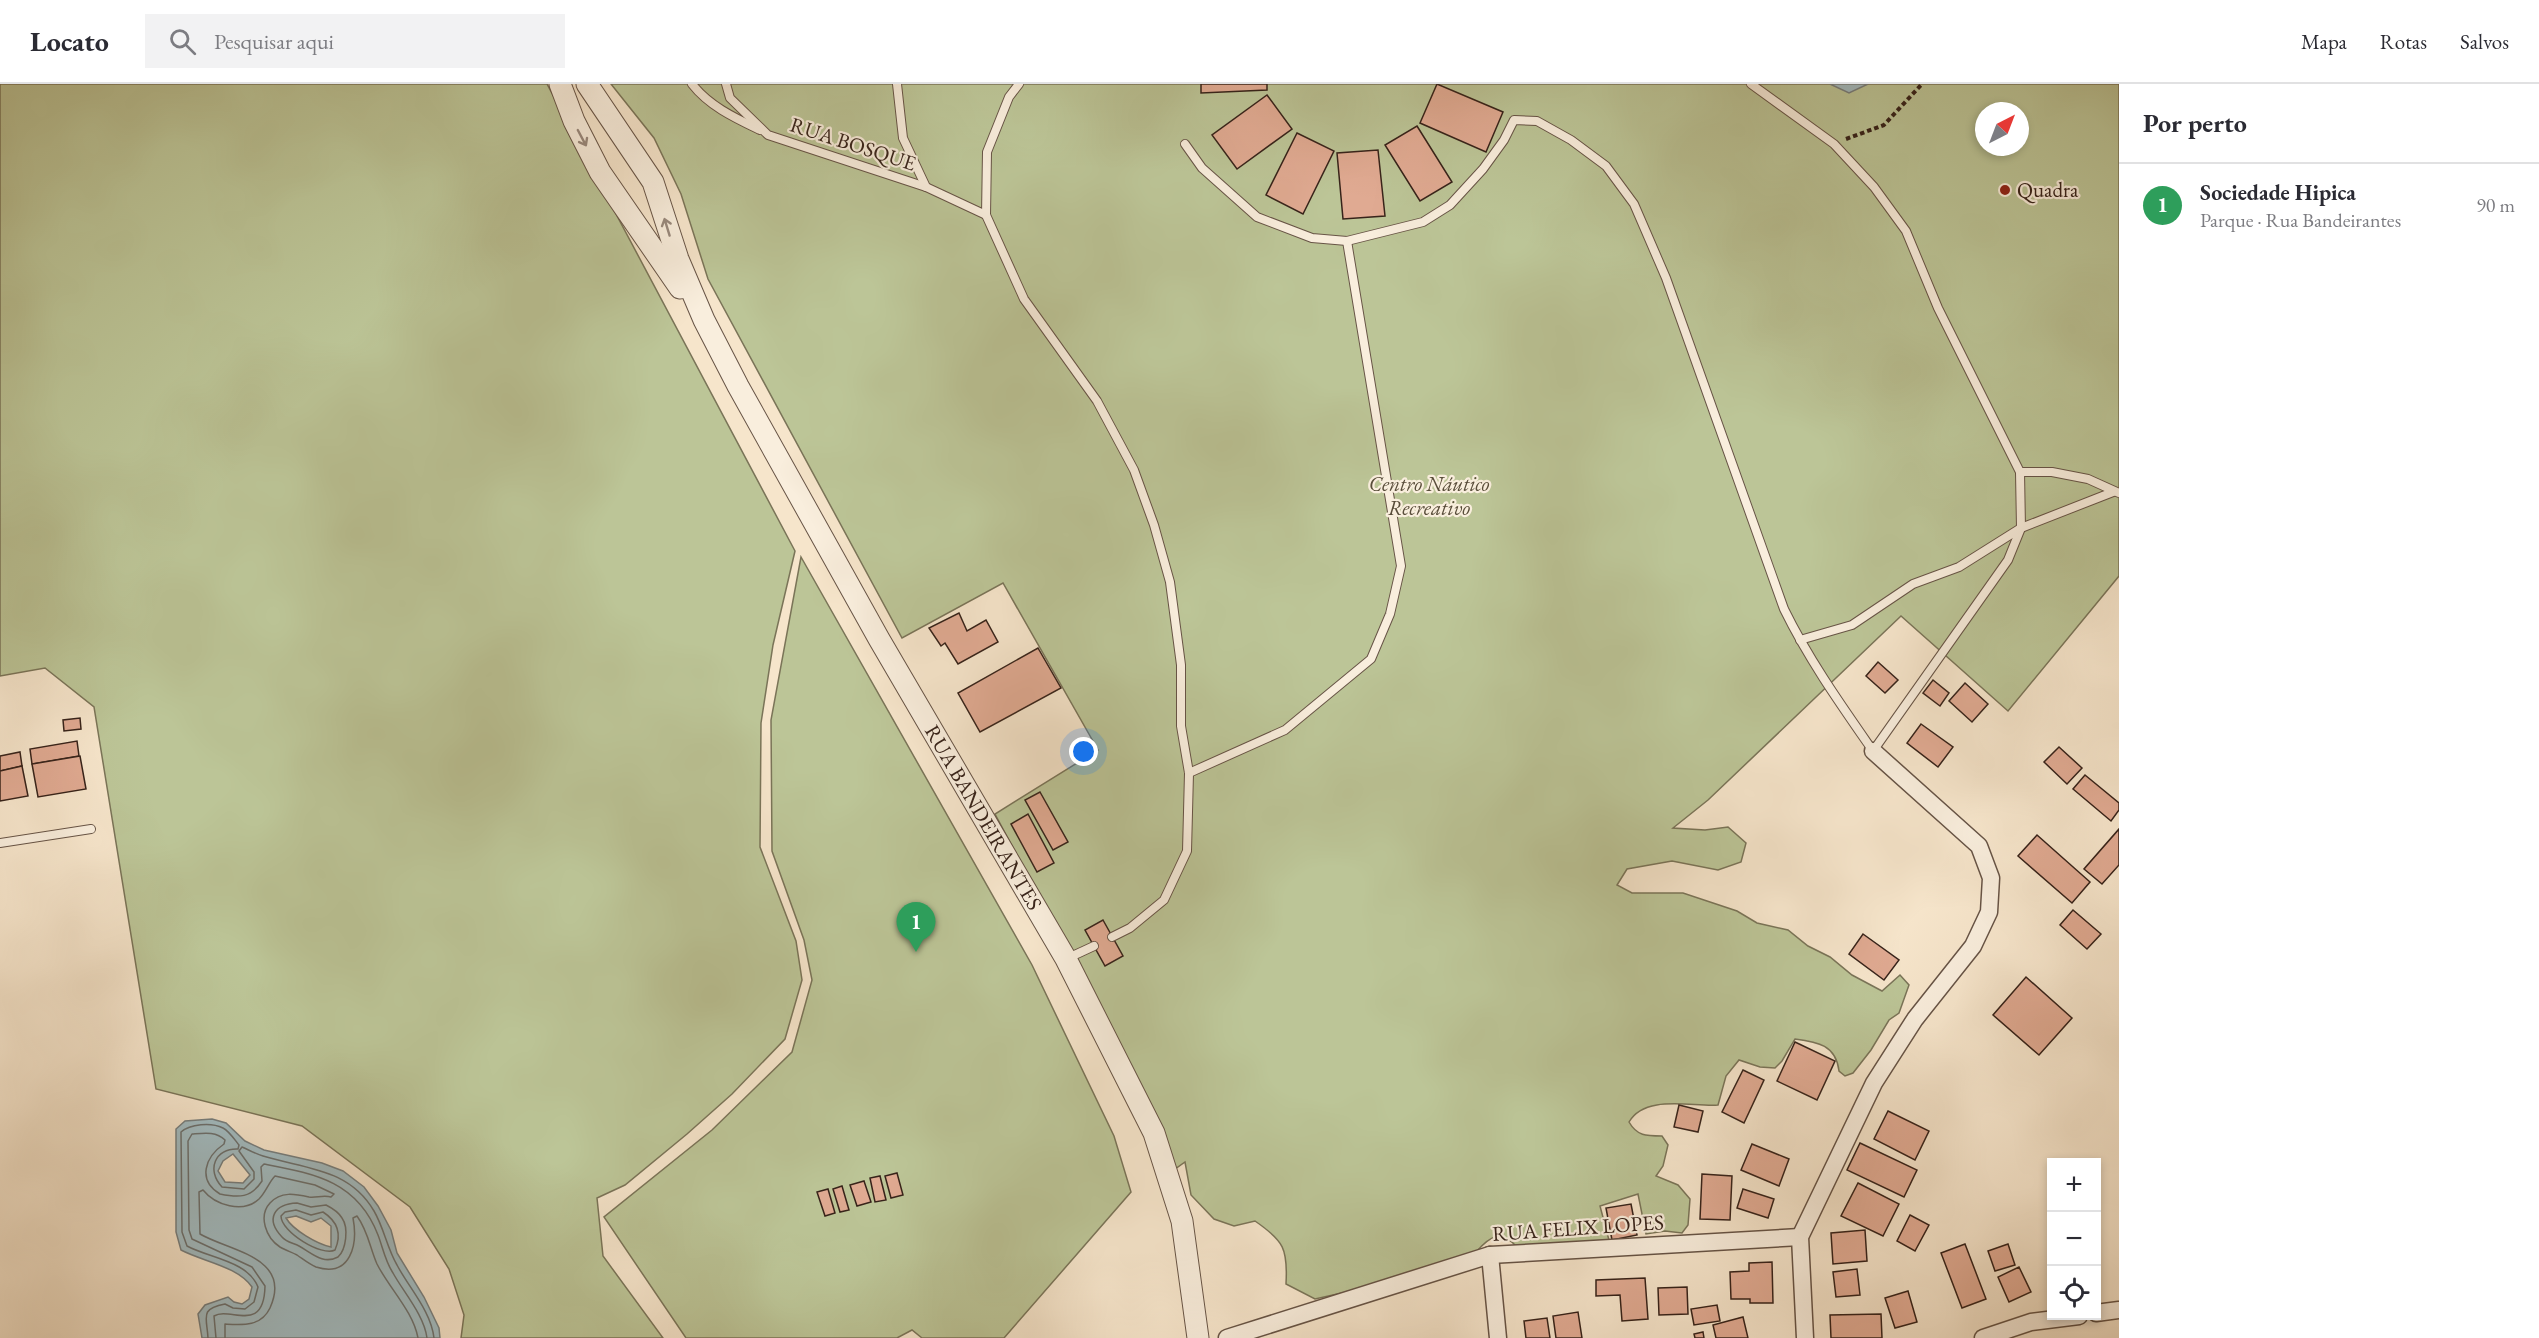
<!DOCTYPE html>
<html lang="pt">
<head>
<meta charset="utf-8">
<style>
  :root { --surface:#fff; --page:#f2f2f3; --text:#2b2b33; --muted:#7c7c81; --line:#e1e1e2; --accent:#8f2418 }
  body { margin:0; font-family:"EB Garamond",serif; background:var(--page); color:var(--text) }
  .controls { position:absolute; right:18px; bottom:18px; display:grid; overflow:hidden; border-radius:0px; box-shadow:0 3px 9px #0003 }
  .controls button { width:54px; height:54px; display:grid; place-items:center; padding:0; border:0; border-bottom:2px solid var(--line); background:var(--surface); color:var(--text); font:30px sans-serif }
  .compass { position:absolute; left:1975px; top:18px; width:54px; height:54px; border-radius:50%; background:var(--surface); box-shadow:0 3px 9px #0003; rotate:42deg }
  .you { position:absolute; left:1084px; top:668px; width:21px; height:21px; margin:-15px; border:4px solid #fff; border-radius:50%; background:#1a73e8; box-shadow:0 0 0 9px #1a73e833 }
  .badge { display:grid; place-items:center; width:39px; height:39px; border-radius:50%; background:var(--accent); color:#fff; font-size:20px; font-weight:700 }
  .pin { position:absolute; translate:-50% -50px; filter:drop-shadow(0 2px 3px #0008) }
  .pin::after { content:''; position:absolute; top:32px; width:21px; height:18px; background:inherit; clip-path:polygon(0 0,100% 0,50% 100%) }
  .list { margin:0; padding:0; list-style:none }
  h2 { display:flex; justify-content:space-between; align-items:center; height:78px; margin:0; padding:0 24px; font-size:26px }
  h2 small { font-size:20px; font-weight:400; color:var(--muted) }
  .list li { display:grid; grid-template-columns:39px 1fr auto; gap:18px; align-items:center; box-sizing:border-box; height:84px; padding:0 24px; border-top:2px solid var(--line) }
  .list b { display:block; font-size:22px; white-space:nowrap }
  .list p { margin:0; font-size:20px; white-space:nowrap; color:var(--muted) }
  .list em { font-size:20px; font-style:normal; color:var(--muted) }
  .icon { flex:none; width:33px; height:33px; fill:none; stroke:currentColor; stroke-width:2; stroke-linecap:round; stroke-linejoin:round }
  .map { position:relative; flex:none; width:2119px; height:1254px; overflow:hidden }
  header { display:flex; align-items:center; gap:36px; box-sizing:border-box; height:84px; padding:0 30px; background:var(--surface); border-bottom:2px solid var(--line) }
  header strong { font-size:28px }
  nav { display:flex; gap:33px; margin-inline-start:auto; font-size:21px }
  .search { width:420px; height:54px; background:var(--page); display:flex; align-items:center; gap:15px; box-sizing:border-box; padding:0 21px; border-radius:0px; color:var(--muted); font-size:22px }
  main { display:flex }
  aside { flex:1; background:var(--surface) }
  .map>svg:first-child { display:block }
</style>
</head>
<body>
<header>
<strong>Locato</strong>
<div class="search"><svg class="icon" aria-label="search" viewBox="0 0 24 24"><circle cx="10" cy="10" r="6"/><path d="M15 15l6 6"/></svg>Pesquisar aqui</div>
<nav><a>Mapa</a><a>Rotas</a><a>Salvos</a></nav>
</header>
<main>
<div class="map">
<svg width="2119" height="1254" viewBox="0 0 2119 1254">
  <rect width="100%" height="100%" fill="#f6e5cb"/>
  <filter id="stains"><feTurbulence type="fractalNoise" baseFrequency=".00333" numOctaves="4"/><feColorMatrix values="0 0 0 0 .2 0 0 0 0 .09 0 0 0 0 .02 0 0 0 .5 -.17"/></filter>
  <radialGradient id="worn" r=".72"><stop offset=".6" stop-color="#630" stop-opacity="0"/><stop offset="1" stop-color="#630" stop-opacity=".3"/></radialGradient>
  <g fill="#bcc597" stroke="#7a7458" stroke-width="1.5" fill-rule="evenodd">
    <polygon points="0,0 547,0 795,467 773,561 761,639 760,763 796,857 802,896 785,955 732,1010 687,1050 625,1101 597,1114 603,1172 663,1254 461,1254 464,1231 449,1185 410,1123 302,1042 156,1005 94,623 45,584 0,592"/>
    <path d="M 611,0 L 2119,0 L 2119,492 L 2008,627 L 1901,532 L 1708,716 L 1673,744 L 1705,746 L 1728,743 L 1746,759 L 1741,778 L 1718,786 L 1672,777 L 1627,785 L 1617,801 L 1632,809 L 1683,809 L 1737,827 L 1757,839 L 1788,846 L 1808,862 L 1830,873 L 1852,891 L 1882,907 L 1900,891 L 1909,901 L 1899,929 L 1889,936 L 1871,966 L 1853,989 L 1845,992 L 1839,987 C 1836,961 1818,958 1795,955 L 1782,977 L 1775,984 L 1760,983 L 1739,976 L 1726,992 L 1718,1021 C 1692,1023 1645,1010 1629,1038 C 1637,1052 1646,1052 1662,1052 L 1668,1061 L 1663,1082 L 1656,1092 L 1678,1101 L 1690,1115 L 1688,1141 L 1682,1149 L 1665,1147 L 1646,1150 L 1638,1110 L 1600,1122 L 1610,1160 L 1517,1163 C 1501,1145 1490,1152 1476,1168 L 1369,1203 L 1315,1215 L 1286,1200 C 1288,1165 1284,1157 1255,1137 L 1234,1142 L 1214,1135 L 1191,1111 L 1185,1078 L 1175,1085 L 1127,978 L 995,730 L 1098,666 L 1003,499 L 902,554 L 708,195 L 681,110 L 654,54 ZM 1984,27 L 2020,27 L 2020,63 L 1984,63 Z"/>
    <polygon points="801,473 1032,881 1114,1052 1131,1108 1004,1254 922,1254 912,1246 897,1254 686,1254 604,1133 712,1046 792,968 812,896 804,856 772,767 771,636"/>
  </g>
  <g fill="#a2bcc2" stroke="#777f7f" stroke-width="1.5" fill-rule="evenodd">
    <polygon points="1830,0 1868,0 1849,9"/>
    <path d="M 212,1035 L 226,1039 L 245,1057 L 264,1066 L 322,1079 L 343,1087 L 364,1103 L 378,1122 L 391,1146 L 397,1169 L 424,1213 L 439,1244 L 440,1254 L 202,1254 L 198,1230 L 205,1221 L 228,1213 L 234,1218 L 242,1220 L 249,1215 L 252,1203 C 237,1182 204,1178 181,1166 L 176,1148 L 176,1045 L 185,1037 ZM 233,1070 L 250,1091 L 243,1099 L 225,1098 L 218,1087 L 223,1077 ZM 296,1132 L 311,1138 L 321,1134 L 331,1142 L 331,1163 C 317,1160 293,1146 286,1134 Z"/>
  </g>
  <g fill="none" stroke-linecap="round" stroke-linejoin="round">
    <g stroke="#6c706e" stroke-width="1.5">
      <path d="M 297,1119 L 311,1123 L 326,1121 C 332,1124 339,1129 342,1134 C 349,1144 346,1166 338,1173 C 323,1181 312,1169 299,1162 C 293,1159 286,1158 282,1153 C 265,1135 274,1120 297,1119 Z"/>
      <path d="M 296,1126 L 311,1131 L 323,1128 C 337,1137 342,1150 335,1166 C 322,1173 281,1148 281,1132 L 285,1128 Z"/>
      <path d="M 208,1254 C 207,1233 199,1225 225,1220 L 233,1224 L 245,1225 L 254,1218 L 258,1203 C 248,1177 209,1174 187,1162 L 182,1148 L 181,1048 C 190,1040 211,1038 223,1044 C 229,1047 235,1056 239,1061 L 238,1065 C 215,1064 206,1086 222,1103 L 244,1105 L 254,1095 L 254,1088 L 239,1067 L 242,1063 C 249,1066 256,1070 263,1072 C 305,1085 349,1084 374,1127 C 384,1144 387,1164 397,1181 C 409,1204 431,1227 434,1254"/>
      <path d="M 216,1254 L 214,1232 C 230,1222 264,1251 265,1202 L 252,1183 L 192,1155 L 189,1146 L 188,1057 L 192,1050 C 204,1049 216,1047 225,1056 L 224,1060 C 205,1073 197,1096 220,1110 C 239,1114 251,1114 262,1097 L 261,1083 L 264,1080 C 315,1090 357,1097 378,1151 C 383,1164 385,1177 393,1189 C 404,1209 424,1231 427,1254"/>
      <path d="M 225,1254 L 225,1240 C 242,1241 261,1243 270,1224 C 293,1173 229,1167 200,1150 L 199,1108 L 203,1106 C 215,1121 243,1130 259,1115 C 266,1108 269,1098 275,1092 L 315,1101 L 334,1110 L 331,1113 C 323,1111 316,1114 309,1113 C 295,1110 281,1107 270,1119 C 258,1132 266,1154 280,1163 C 285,1166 291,1168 297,1171 C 303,1175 309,1180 316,1183 C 351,1194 358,1160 353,1134 L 357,1132 C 368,1147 370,1164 377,1180 C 389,1204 413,1227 418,1254"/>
    </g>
  </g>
  <g fill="#e0aa92" stroke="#37231a" stroke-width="1.5">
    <polygon points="1201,0 1267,0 1267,6 1201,9"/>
    <polygon points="1437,0 1503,28 1486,68 1420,39"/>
    <polygon points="1267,11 1292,45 1237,85 1212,51"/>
    <polygon points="1417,42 1452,98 1420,117 1385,61"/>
    <polygon points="1297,49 1334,67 1303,130 1266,111"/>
    <polygon points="1378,66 1385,132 1343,135 1337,69"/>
    <polygon points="959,529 967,547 986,536 998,558 958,580 945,559 941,562 929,544"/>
    <polygon points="1038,564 1061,604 980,648 958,609"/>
    <polygon points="1878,578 1898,596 1885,609 1866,592"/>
    <polygon points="1933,596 1949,609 1940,622 1923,609"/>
    <polygon points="1965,599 1988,620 1972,638 1949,617"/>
    <polygon points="80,634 81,645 64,647 63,636"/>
    <polygon points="1921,640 1953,663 1938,683 1907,659"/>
    <polygon points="77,657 79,672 32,680 30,665"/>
    <polygon points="2059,663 2082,684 2067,700 2044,678"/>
    <polygon points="20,668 22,682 0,687 0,672"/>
    <polygon points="80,672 86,705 38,713 32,680"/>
    <polygon points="22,682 28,712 0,717 0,687"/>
    <polygon points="2085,691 2119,719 2119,726 2111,737 2073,705"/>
    <polygon points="1040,708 1068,758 1053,766 1025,716"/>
    <polygon points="1028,730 1054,779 1037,788 1011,740"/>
    <polygon points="2119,745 2119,781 2102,800 2084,785"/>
    <polygon points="2037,751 2090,798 2072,819 2018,772"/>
    <polygon points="2073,826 2101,850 2087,865 2060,841"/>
    <polygon points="1103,836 1123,872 1105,882 1085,846"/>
    <polygon points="1863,850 1899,876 1884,896 1849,870"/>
    <polygon points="2026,893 2072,934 2039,971 1993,931"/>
    <polygon points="1795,958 1835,977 1817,1016 1777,997"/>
    <polygon points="1743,986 1764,996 1744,1039 1722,1028"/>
    <polygon points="1679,1021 1703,1027 1698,1048 1674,1043"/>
    <polygon points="1888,1027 1929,1047 1915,1076 1874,1055"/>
    <polygon points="1860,1059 1917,1086 1904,1113 1847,1086"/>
    <polygon points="1752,1060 1789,1075 1779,1102 1741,1086"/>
    <polygon points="897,1089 903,1111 891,1114 885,1092"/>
    <polygon points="1702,1090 1732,1092 1730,1136 1700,1135"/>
    <polygon points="880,1092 886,1116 875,1118 870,1094"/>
    <polygon points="864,1097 871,1118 857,1122 850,1101"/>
    <polygon points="1858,1099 1899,1120 1883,1152 1841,1132"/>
    <polygon points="842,1102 849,1126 840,1128 833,1105"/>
    <polygon points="828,1105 835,1129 825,1132 817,1108"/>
    <polygon points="1743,1105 1774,1115 1768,1134 1737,1124"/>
    <polygon points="1631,1120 1637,1151 1612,1156 1606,1124"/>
    <polygon points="1910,1131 1929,1141 1915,1167 1897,1157"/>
    <polygon points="1865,1146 1867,1177 1833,1180 1831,1149"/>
    <polygon points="1965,1160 1986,1215 1962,1224 1941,1169"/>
    <polygon points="2008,1160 2015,1181 1995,1187 1988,1167"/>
    <polygon points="1772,1178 1773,1219 1750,1219 1750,1215 1731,1215 1730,1188 1749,1187 1749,1179"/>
    <polygon points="2019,1183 2031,1208 2009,1218 1998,1193"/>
    <polygon points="1857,1185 1860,1211 1836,1213 1833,1188"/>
    <polygon points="1645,1194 1648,1235 1622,1237 1620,1211 1596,1212 1596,1196"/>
    <polygon points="1687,1203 1688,1230 1659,1231 1658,1204"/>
    <polygon points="1908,1207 1917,1238 1895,1244 1885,1214"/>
    <polygon points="1717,1221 1720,1237 1694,1241 1691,1225"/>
    <polygon points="1578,1228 1582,1254 1556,1254 1553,1232"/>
    <polygon points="1881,1230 1882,1254 1831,1254 1830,1231"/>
    <polygon points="1743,1233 1748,1254 1716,1254 1713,1241"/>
    <polygon points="1547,1234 1550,1254 1526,1254 1524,1237"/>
    <polygon points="1703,1248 1704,1254 1695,1254 1694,1250"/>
  </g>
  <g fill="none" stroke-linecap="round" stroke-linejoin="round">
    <defs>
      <g id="service">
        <path d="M 692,0 C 709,22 735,34 760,46"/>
        <polyline points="726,0 730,14 768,51 926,103"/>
        <polyline points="897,0 903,54 926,103 986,131"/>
        <polyline points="1019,0 1009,13 987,68 986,131 1024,215 1097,317 1134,386 1154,441 1170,498 1181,581 1181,642 1189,689 1187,767 1164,816 1130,844 1112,853"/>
        <path d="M 1185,60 L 1202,84 L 1257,133 L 1312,154 L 1347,157 L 1423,138 L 1450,121 L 1483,85 L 1504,56 L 1514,36 L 1537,37 L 1571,56 L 1606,82 L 1634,120 L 1666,194 L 1784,525 C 1809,576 1841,621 1873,667 L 2008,476 L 2021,444 L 2020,388 L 1938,224 L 1906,147 L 1874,103 L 1834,60 L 1751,0"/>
        <polyline points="2020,388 2052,388 2088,395 2119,409"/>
        <polyline points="1800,556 1852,541 1913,500 1959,483 2021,444 2113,408"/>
        <polyline points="1189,689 1285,646 1371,575 1390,530 1401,482 1347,157"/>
        <polyline points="0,759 91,745"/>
        <polyline points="1066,875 1094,862"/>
      </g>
      <g id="minor">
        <polyline points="1490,1171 1498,1254"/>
        <polyline points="2096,1229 2119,1226"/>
        <polyline points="1227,1254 1490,1171 1800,1153"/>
        <polyline points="1805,1254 1800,1153 1874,999 1915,935 1973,862 1989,828 1991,794 1979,762 1873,667"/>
        <polyline points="1983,1254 2031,1238 2079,1232"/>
      </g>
      <g id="tertiary">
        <polyline points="560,0 574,37 600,88 680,204"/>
        <path id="s1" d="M 587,0 L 653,98 L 678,175 L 704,236 L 738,302 L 879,555 L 1066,875 L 1154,1049 L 1182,1137 L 1198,1254"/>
      </g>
    </defs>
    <use href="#service" stroke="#675446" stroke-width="10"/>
    <use href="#minor" stroke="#675446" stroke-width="19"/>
    <use href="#tertiary" stroke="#675446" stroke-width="23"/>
    <polyline stroke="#37231a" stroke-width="4" stroke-dasharray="4.5 3" stroke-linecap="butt" points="1846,55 1884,41 1922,0"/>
    <use href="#service" stroke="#f9eedd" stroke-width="8"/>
    <use href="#minor" stroke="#f9eedd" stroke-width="16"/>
    <use href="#tertiary" stroke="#f9eedd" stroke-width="21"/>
  </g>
  <defs><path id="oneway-shaft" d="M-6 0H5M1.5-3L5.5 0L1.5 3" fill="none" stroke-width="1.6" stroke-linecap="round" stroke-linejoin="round" transform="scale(1.5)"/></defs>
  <g stroke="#98887c">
    <use href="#oneway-shaft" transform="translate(582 54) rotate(62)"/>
    <use href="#oneway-shaft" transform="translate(667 143) rotate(-107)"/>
  </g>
  <circle fill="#8f2418" stroke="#f9eedd" stroke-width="2" cx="2005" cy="106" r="6"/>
  <g text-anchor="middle" stroke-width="4.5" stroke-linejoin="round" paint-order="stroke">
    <g font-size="21" fill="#37231a" stroke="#f9eedd">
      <text transform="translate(853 60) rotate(18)" y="7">RUA BOSQUE</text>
      <text dy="7" stroke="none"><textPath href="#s1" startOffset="836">RUA BANDEIRANTES</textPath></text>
      <text transform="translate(1578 1144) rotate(-4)" y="7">RUA FELIX LOPES</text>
    </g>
    <g font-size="21" fill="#37231a" stroke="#f9eedd" text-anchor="start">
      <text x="2017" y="113">Quadra</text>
    </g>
    <g font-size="21" font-style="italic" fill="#584c39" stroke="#f9eedd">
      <text x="1429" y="407">Centro Náutico<tspan x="1429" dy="24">Recreativo</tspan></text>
    </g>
  </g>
  <rect width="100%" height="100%" filter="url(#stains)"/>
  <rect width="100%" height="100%" fill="url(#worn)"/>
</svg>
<div class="controls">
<button>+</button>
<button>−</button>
<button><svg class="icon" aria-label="locate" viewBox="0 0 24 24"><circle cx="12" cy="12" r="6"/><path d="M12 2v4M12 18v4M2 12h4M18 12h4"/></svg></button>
</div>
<svg class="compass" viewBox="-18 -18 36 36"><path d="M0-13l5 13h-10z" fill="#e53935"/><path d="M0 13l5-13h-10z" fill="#7c7c81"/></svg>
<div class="you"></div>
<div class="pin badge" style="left:916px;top:868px;background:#2e9e5b">1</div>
</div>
<aside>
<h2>Por perto<small></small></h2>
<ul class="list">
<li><span class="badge" style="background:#2e9e5b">1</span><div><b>Sociedade Hipica</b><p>Parque · Rua Bandeirantes</p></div><em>90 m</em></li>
</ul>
</aside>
</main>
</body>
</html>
